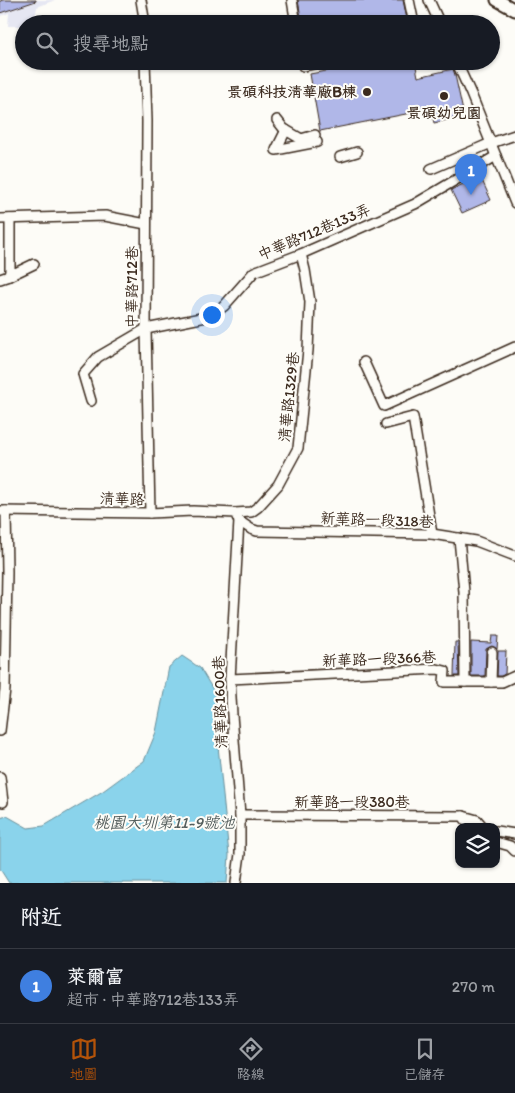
<!DOCTYPE html>
<html lang="zh-TW">
<head>
<meta charset="utf-8">
<style>
  :root { --surface:#171b24; --page:#242831; --text:#f1f3f6; --muted:#9ea1a6; --line:#363941; --accent:#b45309 }
  body { margin:0; font-family:Itim,"LXGW WenKai TC",sans-serif; background:var(--page); color:var(--text) }
  .controls { position:absolute; right:15px; bottom:15px; display:grid; overflow:hidden; border-radius:10px; box-shadow:0 1px 4px #0004 }
  .controls button { width:45px; height:45px; display:grid; place-items:center; padding:0; border:0; border-bottom:1px solid var(--line); background:var(--surface); color:var(--text); font:25px sans-serif }
  .you { position:absolute; left:211px; top:314px; width:18px; height:18px; margin:-12px; border:4px solid #fff; border-radius:50%; background:#1a73e8; box-shadow:0 0 0 8px #1a73e833 }
  .badge { display:grid; place-items:center; width:32px; height:32px; border-radius:50%; background:var(--accent); color:#fff; font-size:16px; font-weight:700 }
  .pin { position:absolute; translate:-50% -41px; filter:drop-shadow(0 1px 2px #0008) }
  .pin::after { content:''; position:absolute; top:26px; width:18px; height:15px; background:inherit; clip-path:polygon(0 0,100% 0,50% 100%) }
  .list { margin:0; padding:0; list-style:none }
  h2 { display:flex; justify-content:space-between; align-items:center; height:65px; margin:0; padding:0 20px; font-size:21px }
  h2 small { font-size:16px; font-weight:400; color:var(--muted) }
  .list li { display:grid; grid-template-columns:32px 1fr auto; gap:15px; align-items:center; box-sizing:border-box; height:75px; padding:0 20px; border-top:1px solid var(--line) }
  .list b { display:block; font-size:19px; white-space:nowrap }
  .list p { margin:0; font-size:16px; white-space:nowrap; color:var(--muted) }
  .list em { font-size:16px; font-style:normal; color:var(--muted) }
  .icon { flex:none; width:28px; height:28px; fill:none; stroke:currentColor; stroke-width:2; stroke-linecap:round; stroke-linejoin:round }
  .map { position:relative; flex:none; width:515px; height:883px; overflow:hidden }
  .search { position:absolute; background:var(--surface); box-shadow:0 1px 4px #0004; left:15px; right:15px; top:15px; height:55px; display:flex; align-items:center; gap:12px; box-sizing:border-box; padding:0 18px; border-radius:28px; color:var(--muted); font-size:19px }
  .sheet { height:140px; background:var(--surface) }
  nav { display:flex; justify-content:space-around; align-items:center; box-sizing:border-box; height:70px; border-top:1px solid var(--line); background:var(--surface); font-size:14px; color:var(--muted) }
  nav a { display:grid; justify-items:center; gap:2px }
  nav .on { color:var(--accent) }
  .map>svg:first-child { display:block }
</style>
</head>
<body>
<div class="map">
<svg width="515" height="883" viewBox="0 0 515 883">
  <rect width="100%" height="100%" fill="#fdfcf7"/>
  <filter id="ink" filterUnits="userSpaceOnUse"><feTurbulence type="fractalNoise" baseFrequency=".02" numOctaves="2"/><feDisplacementMap in="SourceGraphic" scale="10" xChannelSelector="R" yChannelSelector="G"/><feConvolveMatrix kernelMatrix="1 2 1 2 8 2 1 2 1" color-interpolation-filters="sRGB"/></filter>
  <g filter="url(#ink)">
    <polygon fill="#e6e7f2" points="0,0 55,0 37,7 34,24 24,24 24,26 8,26 9,13 0,16"/>
    <polygon fill="#8ad3eb" stroke="#6a8f99" points="182,656 200,668 215,693 215,716 229,855 227,883 9,883 0,869 0,818 7,816 28,828 44,826 103,791 144,761 156,732 169,667"/>
    <g fill="#b0b7e8" stroke="#3b2a1e">
      <polygon points="3,0 36,0 36,1 0,13 0,1"/>
      <polygon points="298,0 403,0 408,24 302,24"/>
      <polygon points="381,61 415,61 418,77 453,69 455,75 464,116 434,123 431,109 320,131 310,74"/>
      <polygon points="480,176 491,200 462,213 451,190"/>
      <polygon points="492,636 498,636 497,649 492,646 486,649 485,676 471,676 471,642 491,643"/>
      <polygon points="455,642 458,642 459,676 454,676"/>
      <polygon points="498,651 506,651 505,674 501,676 497,676"/>
    </g>
    <g fill="none" stroke-linecap="round" stroke-linejoin="round">
      <defs>
        <g id="minor">
          <polyline points="141,0 145,24"/>
          <polyline points="292,0 296,24"/>
          <polyline points="409,0 414,24"/>
          <polyline points="429,0 440,24"/>
          <polyline points="145,61 147,121 146,329 150,513"/>
          <polyline points="303,61 303,66 328,61"/>
          <polyline points="456,61 471,94 515,203"/>
          <polyline points="277,120 284,129 301,139 315,135"/>
          <polyline points="286,130 276,150 317,142"/>
          <polyline points="340,157 357,152"/>
          <polyline points="431,169 491,143 515,135"/>
          <polyline points="0,219 105,216 146,224"/>
          <polyline points="9,276 10,271 10,219"/>
          <polyline points="0,279 9,276 34,264"/>
          <polyline points="364,362 384,406 515,347"/>
          <polyline points="91,401 83,374 98,357 146,329 211,316 224,306 254,272 301,254 415,204 496,156"/>
          <polyline points="386,424 413,417 432,534"/>
          <polyline points="0,511 150,513 193,511 235,513 239,521 230,679 232,715 240,815 240,854 236,883"/>
          <polyline points="235,513 251,512 258,507 278,485 298,448 308,350 310,302 305,270 301,254"/>
          <polyline points="239,521 251,529 257,531 432,534 476,541 515,556"/>
          <polyline points="459,538 464,592 465,682"/>
          <polyline points="230,679 437,669 445,671 444,682 502,682 515,676"/>
          <polyline points="491,682 492,652"/>
          <polyline points="0,731 5,689 7,572 6,511"/>
          <polyline points="0,777 3,802"/>
          <polyline points="240,815 463,816 471,827"/>
          <polyline points="463,816 477,820 483,827"/>
          <polyline points="496,831 515,834"/>
          <polyline points="496,842 510,846 515,851"/>
        </g>
        <polyline id="major" points="497,0 515,10"/>
      </defs>
      <use href="#minor" stroke="#3b2a1e" stroke-width="12"/>
      <use href="#major" stroke="#3b2a1e" stroke-width="15"/>
      <use href="#minor" stroke="#fdfcf7" stroke-width="9"/>
      <use href="#major" stroke="#fdfcf7" stroke-width="11"/>
    </g>
  </g>
  <g fill="#3b2a1e" stroke="#fdfcf7" stroke-width="2">
    <circle cx="367" cy="92" r="5"/>
    <circle cx="444" cy="96" r="5"/>
  </g>
  <g text-anchor="middle" stroke-width="4" stroke-linejoin="round" paint-order="stroke">
    <g font-size="15" font-weight="bold" fill="#3b2a1e" stroke="#fdfcf7" text-anchor="end">
      <text x="357" y="97">景碩科技清華廠B棟</text>
      <text x="444" y="118" text-anchor="middle">景碩幼兒園</text>
    </g>
    <g font-size="15" fill="#3b2a1e" stroke="#fdfcf7">
      <text transform="translate(314 232) rotate(-23)" y="5">中華路712巷133弄</text>
      <text transform="translate(132 287) rotate(-90)" y="5">中華路712巷</text>
      <text transform="translate(289 397) rotate(-84)" y="5">清華路1329巷</text>
      <text transform="translate(122 499) rotate(1)" y="5">清華路</text>
      <text transform="translate(377 520) rotate(2)" y="5">新華路一段318巷</text>
      <text transform="translate(379 659) rotate(-2)" y="5">新華路一段366巷</text>
      <text transform="translate(220 702) rotate(-92)" y="5">清華路1600巷</text>
      <text x="352" y="807">新華路一段380巷</text>
    </g>
    <g font-size="16" font-style="italic" fill="#535d5c" stroke="#fdfcf7">
      <text x="164" y="828">桃園大圳第11-9號池</text>
    </g>
  </g>
</svg>
<div class="controls">
<button><svg class="icon" aria-label="layers" viewBox="0 0 24 24"><path d="M12 4l9 5-9 5-9-5zM3 14l9 5 9-5"/></svg></button>
</div>
<div class="you"></div>
<div class="pin badge" style="left:471px;top:195px;background:#3f7fe0">1</div>
<div class="search"><svg class="icon" aria-label="search" viewBox="0 0 24 24"><circle cx="10" cy="10" r="6"/><path d="M15 15l6 6"/></svg>搜尋地點</div>
</div>
<section class="sheet">
<h2>附近<small></small></h2>
<ul class="list">
<li><span class="badge" style="background:#3f7fe0">1</span><div><b>萊爾富</b><p>超市 · 中華路712巷133弄</p></div><em>270 m</em></li>
</ul>
</section>
<nav>
<a class="on"><svg class="icon" aria-label="map" viewBox="0 0 24 24"><path d="M3 6l6-2 6 2 6-2v14l-6 2-6-2-6 2zM9 4v14M15 6v14"/></svg>地圖</a>
<a><svg class="icon" aria-label="directions" viewBox="0 0 24 24"><path d="M12 3l9 9-9 9-9-9zM9 14v-3h6M13 9l2 2-2 2"/></svg>路線</a>
<a><svg class="icon" aria-label="saved" viewBox="0 0 24 24"><path d="M7 4h10v16l-5-4-5 4z"/></svg>已儲存</a>
</nav>
</body>
</html>
